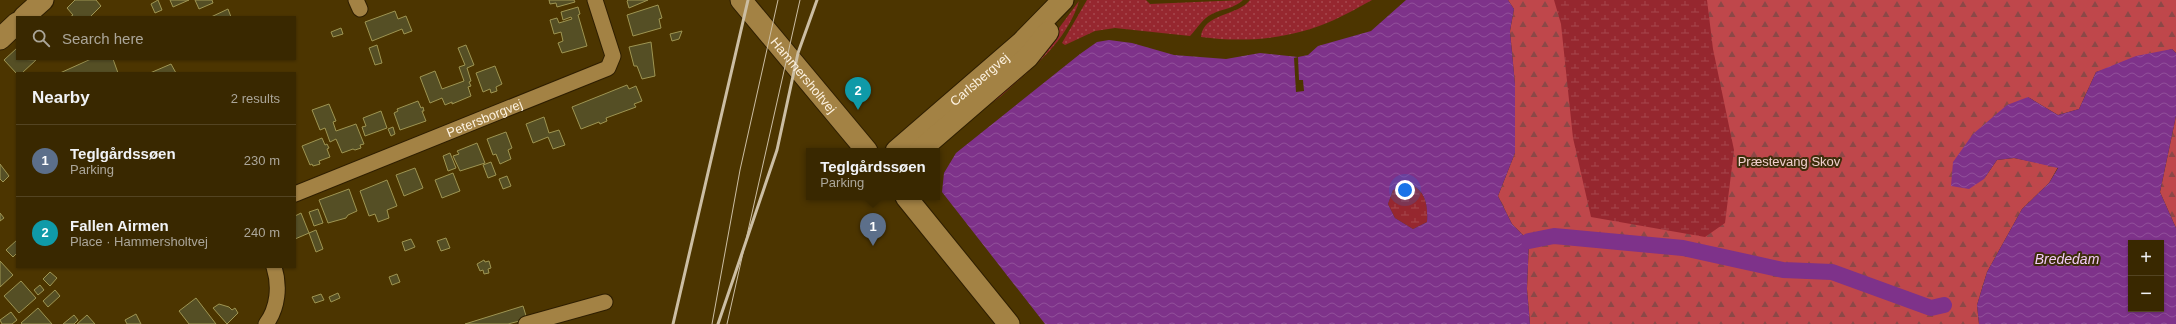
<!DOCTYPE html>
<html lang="en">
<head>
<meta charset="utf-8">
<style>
  :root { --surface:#392800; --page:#44340f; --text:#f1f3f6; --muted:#aba699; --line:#534422; --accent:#91b8fd }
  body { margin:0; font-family:Arial,sans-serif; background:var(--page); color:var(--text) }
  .controls { position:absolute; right:12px; bottom:12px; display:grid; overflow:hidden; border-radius:0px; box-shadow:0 1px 3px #0004 }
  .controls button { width:36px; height:36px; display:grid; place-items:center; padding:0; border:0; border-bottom:1px solid var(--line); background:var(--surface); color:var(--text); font:20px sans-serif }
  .you { position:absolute; left:1405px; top:190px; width:14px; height:14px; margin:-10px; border:3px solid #fff; border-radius:50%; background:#1a73e8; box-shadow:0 0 0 6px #1a73e833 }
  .badge { display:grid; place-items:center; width:26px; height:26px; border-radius:50%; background:var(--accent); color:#fff; font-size:13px; font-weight:700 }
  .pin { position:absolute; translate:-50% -33px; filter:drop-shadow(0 1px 2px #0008) }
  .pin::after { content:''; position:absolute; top:21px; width:14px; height:12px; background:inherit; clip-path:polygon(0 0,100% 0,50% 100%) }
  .popup { position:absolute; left:806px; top:148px; width:134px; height:52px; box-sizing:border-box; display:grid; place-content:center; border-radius:0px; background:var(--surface); filter:drop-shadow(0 1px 3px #0005); font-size:13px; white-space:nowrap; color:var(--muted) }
  .popup b { font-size:15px; color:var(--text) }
  .popup::after { content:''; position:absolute; left:50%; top:100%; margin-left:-8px; border:8px solid transparent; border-top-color:var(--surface) }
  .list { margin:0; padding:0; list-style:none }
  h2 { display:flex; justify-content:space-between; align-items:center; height:52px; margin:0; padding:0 16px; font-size:17px }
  h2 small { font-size:13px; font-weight:400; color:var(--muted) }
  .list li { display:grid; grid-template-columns:26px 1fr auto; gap:12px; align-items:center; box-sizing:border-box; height:72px; padding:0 16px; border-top:1px solid var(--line) }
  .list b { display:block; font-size:15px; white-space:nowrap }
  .list p { margin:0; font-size:13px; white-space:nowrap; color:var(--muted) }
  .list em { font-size:13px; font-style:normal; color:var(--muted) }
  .icon { flex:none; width:22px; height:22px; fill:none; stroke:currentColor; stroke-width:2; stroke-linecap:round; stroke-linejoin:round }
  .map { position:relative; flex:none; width:2176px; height:324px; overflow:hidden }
  .search { position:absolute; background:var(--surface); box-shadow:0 1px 3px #0004; left:16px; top:16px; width:280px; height:44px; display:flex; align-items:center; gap:10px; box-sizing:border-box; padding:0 14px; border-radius:0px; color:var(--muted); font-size:15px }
  .panel { position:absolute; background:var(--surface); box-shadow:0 1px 3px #0004; left:16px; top:72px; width:280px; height:196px; border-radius:0px }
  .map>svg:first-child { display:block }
</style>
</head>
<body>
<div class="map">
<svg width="2176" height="324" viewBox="0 0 2176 324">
  <defs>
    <pattern id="grass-dots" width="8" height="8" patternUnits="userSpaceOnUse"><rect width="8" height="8" fill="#96272f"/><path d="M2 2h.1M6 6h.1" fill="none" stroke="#a6474d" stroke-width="1.8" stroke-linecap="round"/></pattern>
    <pattern id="forest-firs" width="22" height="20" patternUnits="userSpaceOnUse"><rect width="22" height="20" fill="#bf474b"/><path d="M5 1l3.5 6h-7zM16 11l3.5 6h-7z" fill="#8b4847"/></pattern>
    <pattern id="wetland-marsh" width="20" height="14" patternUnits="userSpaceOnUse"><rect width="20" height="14" fill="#96272f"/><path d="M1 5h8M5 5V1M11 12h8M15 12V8" fill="none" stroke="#a6474d"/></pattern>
    <pattern id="water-waves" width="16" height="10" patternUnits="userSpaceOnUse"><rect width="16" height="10" fill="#7e328a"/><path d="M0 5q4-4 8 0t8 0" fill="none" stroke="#91509a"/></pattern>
  </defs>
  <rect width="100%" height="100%" fill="#4c3500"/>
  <g fill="url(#grass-dots)">
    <path d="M 1087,0 L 1146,0 L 1150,4 L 1243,0 C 1235,8 1222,9 1212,14 C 1202,19 1197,29 1190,36 L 1115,28 L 1095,31 L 1065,45 L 1062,43 Z"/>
    <path d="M 1250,0 L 1372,0 C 1359,7 1347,14 1334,20 C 1292,39 1245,43 1201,37 C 1203,13 1238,16 1250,0 Z"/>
    <path d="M 1079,1 C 1069,36 1040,62 1013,85 C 1005,93 996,101 986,106 L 1039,55 Z"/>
  </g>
  <g fill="url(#forest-firs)">
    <polygon points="1508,0 2176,0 2176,53 2172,49 2096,72 2079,109 2058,115 2028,97 1984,179 1997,160 2014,158 2058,167 2049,183 2022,209 1987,272 1977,305 1979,324 1530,324 1527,289 1529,241 1512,224 1498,196 1515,153 1515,85 1510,31 1514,9"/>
    <polygon points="2176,116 2176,228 2160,192"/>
  </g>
  <g fill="url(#wetland-marsh)">
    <polygon points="1554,0 1707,0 1713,49 1734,150 1725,223 1705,237 1591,217 1573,138 1561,24"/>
    <path d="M 1410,184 C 1426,191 1428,206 1427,222 L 1413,229 L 1395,218 L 1388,204 L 1393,190 Z"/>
  </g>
  <g fill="url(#water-waves)" fill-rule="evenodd">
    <path d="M 1406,0 L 1508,0 L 1514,9 L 1510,31 L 1515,84 L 1515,153 L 1498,196 L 1512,224 L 1529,241 L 1527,289 L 1530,324 L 1045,324 L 942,192 L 944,173 L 956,153 L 1080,54 L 1097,42 L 1109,40 L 1132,43 L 1174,55 L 1226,59 L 1260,53 L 1298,57 L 1308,55 L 1318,46 L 1371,31 ZM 1410,184 C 1426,191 1428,206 1427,222 L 1413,229 L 1395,218 L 1388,204 L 1393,190 Z"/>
    <path d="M 2172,49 L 2176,53 L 2176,116 L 2160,192 L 2176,228 L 2176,324 L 1979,324 L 1977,305 L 1987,272 L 2022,209 L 2049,183 L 2058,168 L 2014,158 L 1997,160 L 1984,179 L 1969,189 L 1951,186 L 1953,162 L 1973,134 L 2007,105 L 2028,97 L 2058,115 L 2079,109 L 2096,72 L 2136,56 ZM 2131,243 L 2161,243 L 2161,309 L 2131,309 Z"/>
  </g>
  <polygon fill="#4c3500" points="1298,57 1299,80 1303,80 1304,91 1296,92 1294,58"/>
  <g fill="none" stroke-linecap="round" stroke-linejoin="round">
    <polyline stroke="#7e328a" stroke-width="16" points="1529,241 1554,236 1683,248 1783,270 1832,272 1931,308 1944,305"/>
  </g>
  <g fill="#554f25" stroke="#9e9552">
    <polygon points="75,0 96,0 101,6 90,17 70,17 73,15 67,8"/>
    <polygon points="158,0 162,10 155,13 151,4"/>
    <polygon points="170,0 189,0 173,7"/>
    <polygon points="195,0 212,0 213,3 199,9"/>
    <polygon points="549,0 574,0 575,2 557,7 556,3 550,4"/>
    <polygon points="648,0 629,8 627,1 628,0"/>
    <polygon points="658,5 662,18 659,19 661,28 633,36 627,15"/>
    <polygon points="578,7 580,14 578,15 587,46 562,53 558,43 563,41 561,32 554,34 550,20 557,18 559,23 572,19 571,17 563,20 561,12"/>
    <polygon points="228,9 231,17 211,17"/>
    <polygon points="395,11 398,19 406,16 412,31 404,34 402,29 372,41 365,22"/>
    <polygon points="341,28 343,34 333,37 331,32"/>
    <polygon points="682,31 679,39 672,41 670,34"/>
    <polygon points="651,42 655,76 642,79 637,66 634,66 629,47"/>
    <polygon points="377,45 382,63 375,65 369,48"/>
    <polygon points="466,45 474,65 467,68 471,81 469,82 471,86 468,87 471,96 452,104 452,102 445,105 442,98 430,103 420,77 435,71 442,89 464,81 459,67 465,65 458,48"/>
    <polygon points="17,48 17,59 36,60 22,73 17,74 4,60"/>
    <polygon points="91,59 113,59 118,73 60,73"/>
    <polygon points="171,64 176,73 150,73"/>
    <polygon points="495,66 502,84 496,87 497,91 491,93 490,89 483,92 476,73"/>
    <polygon points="627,85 629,89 636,86 642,101 634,104 636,107 606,118 607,121 600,124 599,122 581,129 572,107"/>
    <polygon points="418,101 421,108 423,107 424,111 422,111 426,121 400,130 394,113 398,111 397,109"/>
    <polygon points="329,104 336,121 333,122 336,131 356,124 364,144 360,145 361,148 355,150 353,149 342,153 336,139 330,142 325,128 320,130 312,110"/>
    <polygon points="381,111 387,128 365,136 362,127 366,126 363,118"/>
    <polygon points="544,117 549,133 559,130 565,145 553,149 548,137 533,143 526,124"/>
    <polygon points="393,127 395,134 391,136 388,129"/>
    <polygon points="506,132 512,148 508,150 511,159 500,164 496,154 493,155 487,139"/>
    <polygon points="322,138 325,145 327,144 329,148 327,149 330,157 319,161 320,164 313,166 312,164 310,165 302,146"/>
    <polygon points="477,143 485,163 460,171 453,156 459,154 457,151"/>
    <polygon points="450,153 456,168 448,171 443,156"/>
    <polygon points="491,162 496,175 488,178 483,165"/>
    <polygon points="0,164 9,176 3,182 0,179"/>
    <polygon points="415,168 423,188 404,196 396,175"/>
    <polygon points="453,173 460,191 442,198 435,180"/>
    <polygon points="507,176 511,186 503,189 499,179"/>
    <polygon points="387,180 397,206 387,210 389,218 378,222 375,214 369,216 360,191"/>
    <polygon points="349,189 357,211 348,215 346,218 328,223 319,200"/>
    <polygon points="318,209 323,223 314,226 309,212"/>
    <polygon points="0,213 4,218 0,221"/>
    <polygon points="301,213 309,233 295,239 295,216"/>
    <polygon points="316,230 323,249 316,252 309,233"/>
    <polygon points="446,238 450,248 441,251 437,241"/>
    <polygon points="411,239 415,247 405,251 402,242"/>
    <polygon points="17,240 17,253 13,257 6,250"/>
    <polygon points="484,260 485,262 489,261 491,268 488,269 489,273 484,274 483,270 480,271 477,264"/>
    <polygon points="0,261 13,275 0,287"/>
    <polygon points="50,272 57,278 50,286 43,279"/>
    <polygon points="397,274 400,282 392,285 389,277"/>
    <polygon points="21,281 36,298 19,313 4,296"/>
    <polygon points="40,285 44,290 38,295 34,290"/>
    <polygon points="55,290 60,296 48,307 43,301"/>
    <polygon points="338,293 340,298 331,302 329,297"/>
    <polygon points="321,294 324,300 315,303 312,297"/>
    <polygon points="196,298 216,324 189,324 179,311"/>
    <polygon points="219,304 229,307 232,310 235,308 238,313 227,324 213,308"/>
    <polygon points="523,306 527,319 508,324 465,324"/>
    <polygon points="38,308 52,324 22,324 21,323"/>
    <polygon points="11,312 17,320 12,324 2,324 0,320"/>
    <polygon points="136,314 141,324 127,324 125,320"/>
    <polygon points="74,315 78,320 74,324 63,324"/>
    <polygon points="87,315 95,324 77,324"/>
  </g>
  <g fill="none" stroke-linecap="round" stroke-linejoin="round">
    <defs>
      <g id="street">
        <polyline points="356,0 360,9"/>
        <path id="s1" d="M 295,194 L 608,68 L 613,56 L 595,0"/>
        <path d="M 266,324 C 278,308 280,286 274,267"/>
        <polyline points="526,324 605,302"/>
      </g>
      <g id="secondary">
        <path id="s2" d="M 741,0 L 867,151"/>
        <polyline points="24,17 43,0"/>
        <polyline points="0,39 17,23"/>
        <path id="s3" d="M 896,151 L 1021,43 L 1063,0"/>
        <polyline points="919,151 1028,57 1048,32"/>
        <polyline points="906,197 1009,324"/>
      </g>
    </defs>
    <use href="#street" stroke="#2e1e00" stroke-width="17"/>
    <use href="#secondary" stroke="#2e1e00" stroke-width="23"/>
    <use href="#street" stroke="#a38244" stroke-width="15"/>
    <use href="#secondary" stroke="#a38244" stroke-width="21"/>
    <g stroke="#ccbea3" stroke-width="1">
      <polyline points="712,324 740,170 778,0"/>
      <polyline points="727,324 800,0"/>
    </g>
    <g stroke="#ccbea3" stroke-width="3">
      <polyline points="673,324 748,0"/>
      <polyline points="718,324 777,150 798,53 817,0"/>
    </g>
  </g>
  <g text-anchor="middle" stroke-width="4" stroke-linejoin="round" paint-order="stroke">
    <g font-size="13" fill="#fdf2e0" stroke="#3d2d0b">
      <text dy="5" stroke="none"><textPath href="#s2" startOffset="98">Hammersholtvej</textPath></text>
      <text dy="5" stroke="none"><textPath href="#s3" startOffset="110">Carlsbergvej</textPath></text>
      <text dy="5" stroke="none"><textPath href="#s1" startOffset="204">Petersborgvej</textPath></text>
    </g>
    <g font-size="13" fill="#f0d0ce" stroke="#3d2d0b">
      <text x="1789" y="166">Præstevang Skov</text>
    </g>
    <g font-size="14" font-style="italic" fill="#f3ccf9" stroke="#3d2d0b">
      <text x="2067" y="264">Brededam</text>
    </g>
  </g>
</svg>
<div class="controls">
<button>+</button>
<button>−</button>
</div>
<div class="you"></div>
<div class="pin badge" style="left:873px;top:246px;background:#5c6f8a">1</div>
<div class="popup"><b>Teglgårdssøen</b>Parking</div>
<div class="pin badge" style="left:858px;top:110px;background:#0f9aa8">2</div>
<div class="search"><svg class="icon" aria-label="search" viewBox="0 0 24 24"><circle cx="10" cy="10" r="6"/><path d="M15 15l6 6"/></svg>Search here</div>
<section class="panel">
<h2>Nearby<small>2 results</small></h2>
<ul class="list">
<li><span class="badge" style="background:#5c6f8a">1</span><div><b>Teglgårdssøen</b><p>Parking</p></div><em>230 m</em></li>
<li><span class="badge" style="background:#0f9aa8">2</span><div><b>Fallen Airmen</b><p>Place · Hammersholtvej</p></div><em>240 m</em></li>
</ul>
</section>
</div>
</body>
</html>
